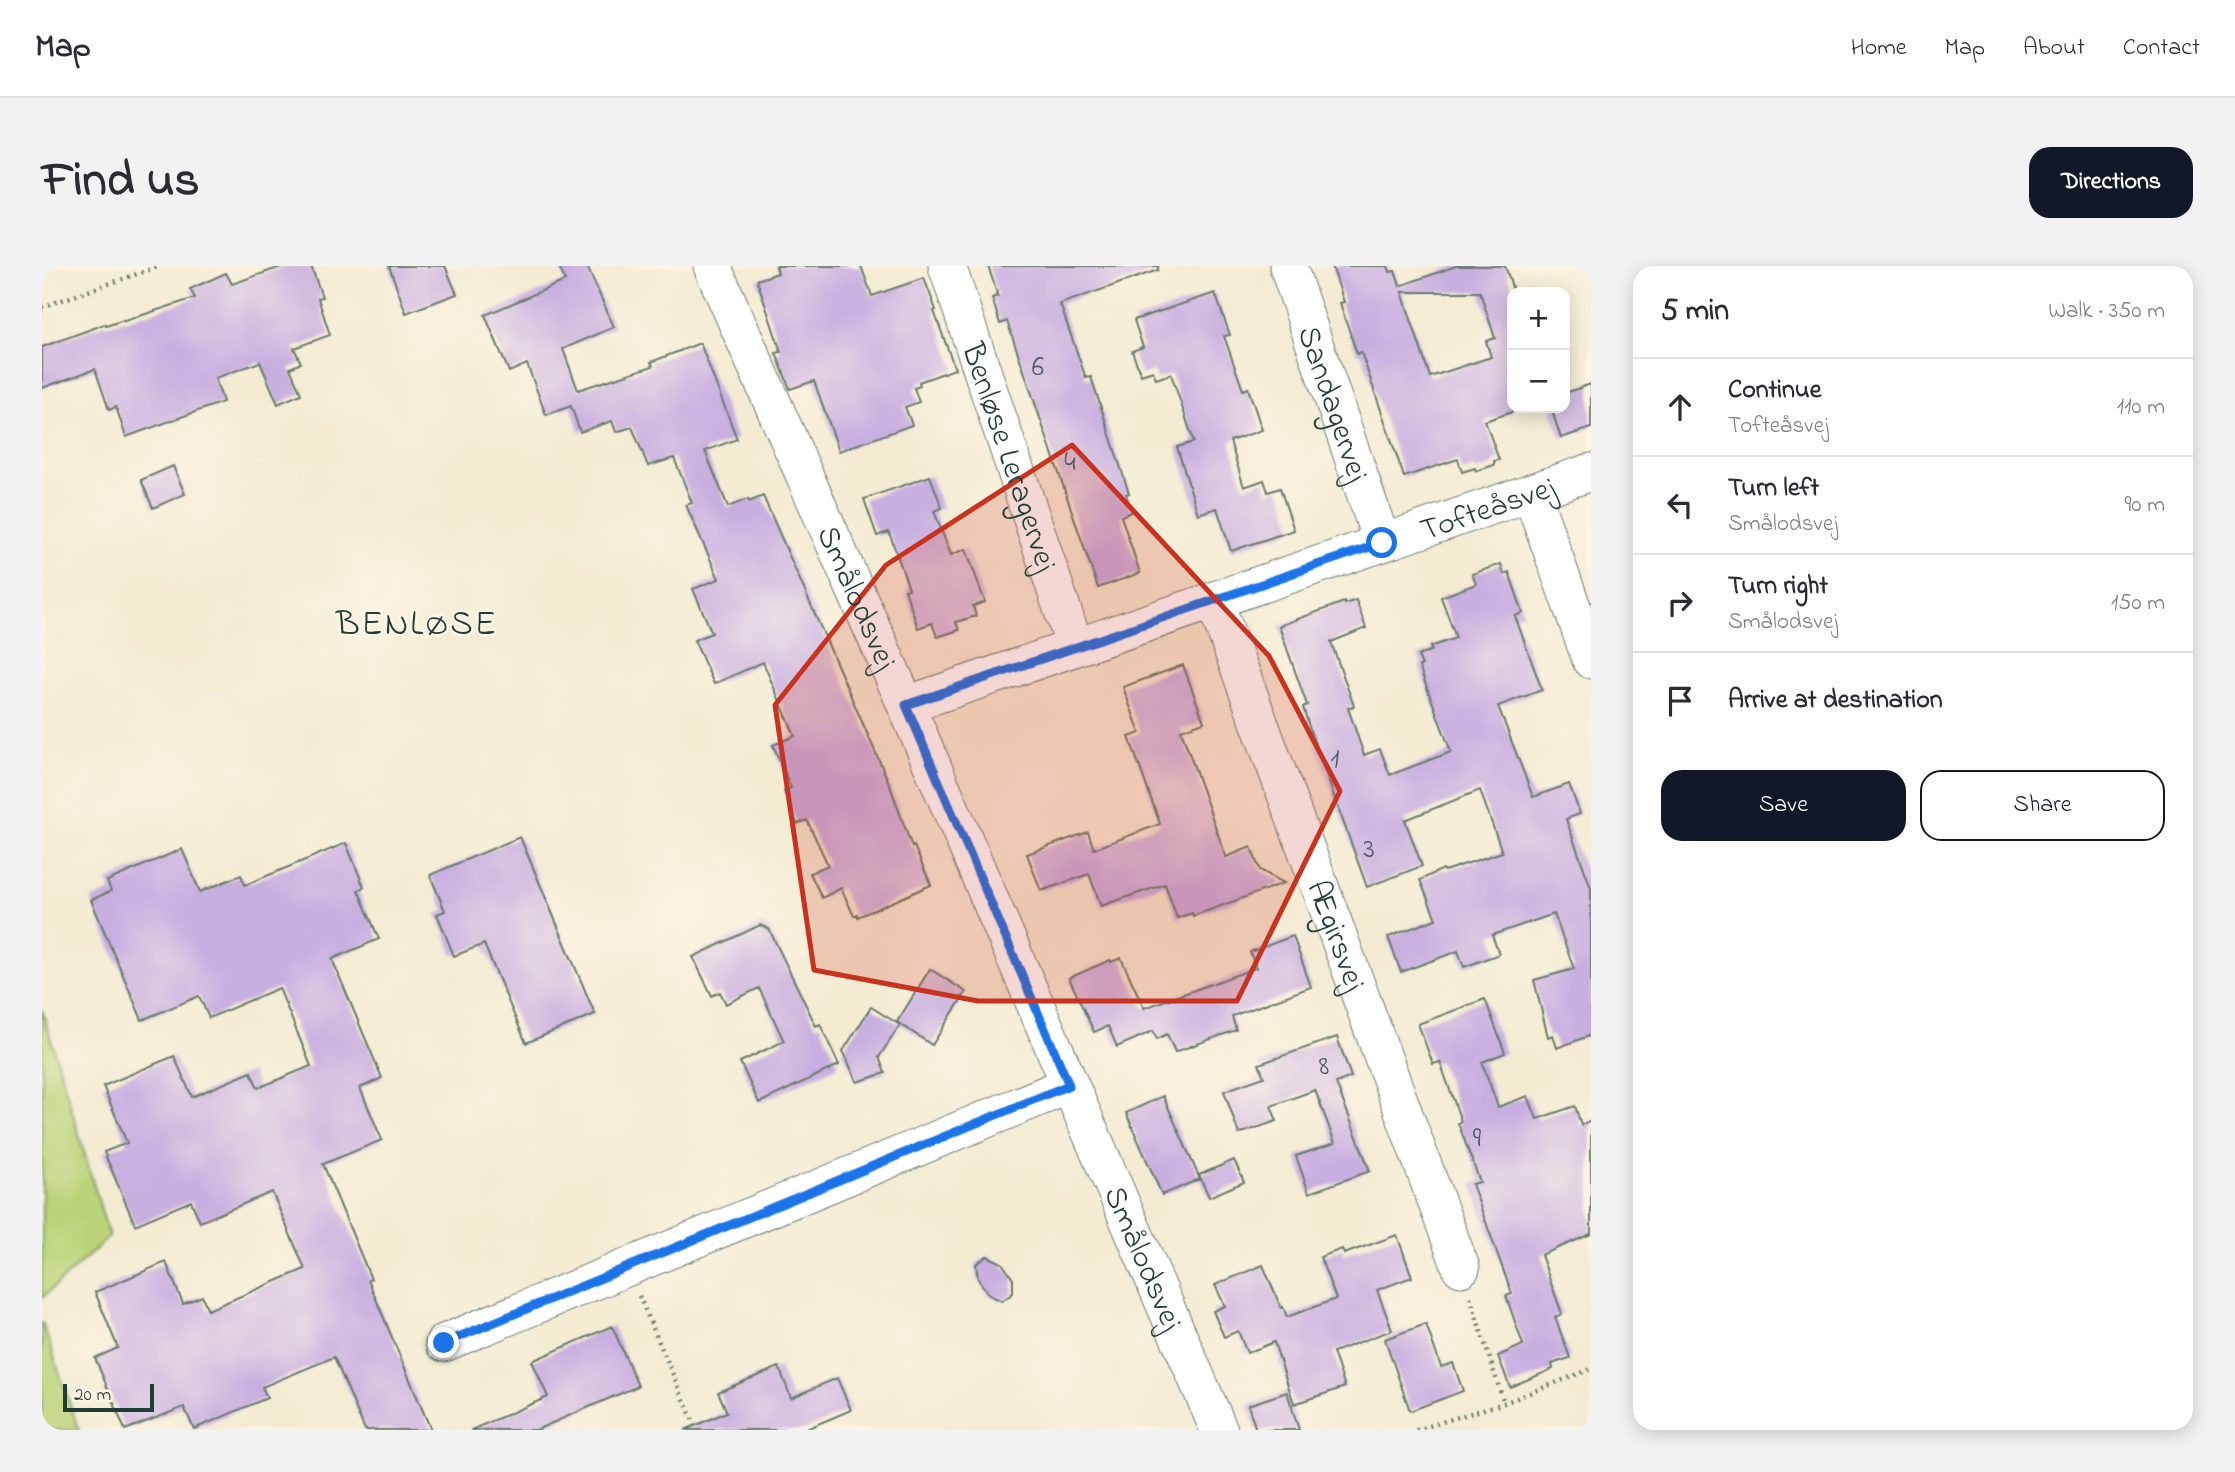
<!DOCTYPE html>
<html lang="en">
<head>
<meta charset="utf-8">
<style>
  :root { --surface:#fff; --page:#f2f2f3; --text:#2b2b33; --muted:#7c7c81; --line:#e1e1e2; --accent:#111827 }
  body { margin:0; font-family:"Indie Flower",sans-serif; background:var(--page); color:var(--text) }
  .controls { position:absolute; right:21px; top:21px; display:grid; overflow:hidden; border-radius:14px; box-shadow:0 4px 18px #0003 }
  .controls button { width:63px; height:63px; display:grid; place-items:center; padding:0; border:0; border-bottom:2px solid var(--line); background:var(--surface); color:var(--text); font:35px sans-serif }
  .scale { position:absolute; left:21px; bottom:18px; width:91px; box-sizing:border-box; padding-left:7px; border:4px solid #1f3d34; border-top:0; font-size:19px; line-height:24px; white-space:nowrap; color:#1f3d34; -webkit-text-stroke:5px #fcf5e5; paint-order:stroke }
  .stop { position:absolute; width:21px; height:21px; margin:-16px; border:5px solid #1a73e8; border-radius:50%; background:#fff }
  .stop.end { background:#1a73e8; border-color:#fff; box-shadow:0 2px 7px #0008 }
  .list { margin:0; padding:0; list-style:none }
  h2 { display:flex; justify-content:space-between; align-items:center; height:91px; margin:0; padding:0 28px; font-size:30px }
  h2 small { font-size:23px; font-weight:400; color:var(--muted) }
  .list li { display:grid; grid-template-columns:46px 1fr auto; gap:21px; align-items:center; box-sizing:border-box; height:98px; padding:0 28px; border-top:2px solid var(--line) }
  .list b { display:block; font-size:26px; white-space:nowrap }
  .list p { margin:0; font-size:23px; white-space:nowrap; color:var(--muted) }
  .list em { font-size:23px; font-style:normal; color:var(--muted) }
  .actions { display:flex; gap:14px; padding:21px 28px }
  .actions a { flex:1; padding:16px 0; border:2px solid var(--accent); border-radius:21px; text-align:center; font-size:24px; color:var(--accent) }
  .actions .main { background:var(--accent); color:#fff }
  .icon { flex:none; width:38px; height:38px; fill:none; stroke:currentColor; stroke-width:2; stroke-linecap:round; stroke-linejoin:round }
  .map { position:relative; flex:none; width:1549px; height:1164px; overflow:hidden; border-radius:21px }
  header { display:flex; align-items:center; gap:42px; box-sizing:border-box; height:98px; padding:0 35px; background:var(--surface); border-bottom:2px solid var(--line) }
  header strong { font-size:33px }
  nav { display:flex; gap:38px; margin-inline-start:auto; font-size:24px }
  .intro { display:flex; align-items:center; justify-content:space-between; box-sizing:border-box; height:168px; padding:0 42px }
  h1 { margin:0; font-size:49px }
  .button { padding:18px 32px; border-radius:21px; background:var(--accent); color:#fff; font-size:24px; font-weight:700 }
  main { display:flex; gap:42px; padding:0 42px }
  aside { flex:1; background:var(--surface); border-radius:21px; box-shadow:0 4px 18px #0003 }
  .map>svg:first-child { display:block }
</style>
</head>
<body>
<header>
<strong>Map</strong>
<nav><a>Home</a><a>Map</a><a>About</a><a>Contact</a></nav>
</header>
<div class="intro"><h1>Find us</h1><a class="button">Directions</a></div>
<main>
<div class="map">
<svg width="1549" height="1164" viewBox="0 0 1549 1164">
  <rect width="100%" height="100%" fill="#fcf5e5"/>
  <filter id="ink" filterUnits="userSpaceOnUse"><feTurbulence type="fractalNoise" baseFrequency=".0143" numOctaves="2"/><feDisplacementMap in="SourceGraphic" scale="14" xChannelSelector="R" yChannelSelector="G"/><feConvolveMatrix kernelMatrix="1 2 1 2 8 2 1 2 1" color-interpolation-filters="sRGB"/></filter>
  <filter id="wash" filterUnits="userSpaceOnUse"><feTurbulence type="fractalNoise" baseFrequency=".00686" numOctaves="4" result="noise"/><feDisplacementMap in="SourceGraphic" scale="28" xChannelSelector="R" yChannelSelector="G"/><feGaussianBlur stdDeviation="1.57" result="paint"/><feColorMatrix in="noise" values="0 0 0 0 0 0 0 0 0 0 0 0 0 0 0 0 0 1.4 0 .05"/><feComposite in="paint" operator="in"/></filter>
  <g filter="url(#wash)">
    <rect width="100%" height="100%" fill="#f3ecd3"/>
    <g fill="#bad378" stroke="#6c8856" stroke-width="2">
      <polygon points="0,743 67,971 0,1032"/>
      <polygon points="0,1056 37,1164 0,1164"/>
    </g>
    <g id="blocks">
      <g fill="#c7afe0" fill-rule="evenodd">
        <polygon points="242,0 269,0 280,31 276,32 288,69 252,82 259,97 248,102 259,128 236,138 218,96 173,112 181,136 84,171 74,141 67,144 53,103 0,122 0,81 63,58 64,60 82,54 82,55 153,32 148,23 184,7 190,18"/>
        <polygon points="347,0 403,0 415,28 364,47"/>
        <polygon points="517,0 545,0 572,61 521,83 536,124 611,100 609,96 658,77 695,173 663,185 686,241 706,233 707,236 721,230 847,517 870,581 872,580 889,619 816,651 815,648 812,650 799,622 780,632 768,607 786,599 765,554 755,558 742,525 749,522 731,479 753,470 721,396 672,418 652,374 670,367 651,323 677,313 644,239 650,237 632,192 606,200 590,161 574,166 570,155 538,166 529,140 504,149 485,98 467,106 443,49 523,15"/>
        <polygon points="734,0 819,0 830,30 882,12 894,44 892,45 913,103 877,116 878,120 872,122 877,136 863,141 870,159 797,185 772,115 748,123 734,87 739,86 715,14 736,7"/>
        <polygon points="946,0 1116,0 1116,4 1018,38 1044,112 1049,111 1087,227 1084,228 1090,246 1079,250 1098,307 1056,322 965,55 958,58 950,32 956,30"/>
        <path d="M 1290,0 L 1346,0 L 1348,6 L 1353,5 L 1358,20 L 1414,0 L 1463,0 L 1470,21 L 1470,146 L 1443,155 L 1457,194 L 1452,195 L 1452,199 L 1434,205 L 1433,202 L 1420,206 L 1416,193 L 1362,211 L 1319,86 L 1315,88 L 1298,37 L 1302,36 ZM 1360,26 L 1438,26 L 1453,72 L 1444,75 L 1449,91 L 1388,111 Z"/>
        <polygon points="1173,27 1188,69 1182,70 1201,124 1206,122 1220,164 1188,175 1202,221 1222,214 1226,226 1238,222 1252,264 1189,285 1175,242 1156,248 1135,181 1152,176 1129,108 1114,113 1111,105 1099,109 1090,85 1101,81 1092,54"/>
        <polygon points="1549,118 1549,162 1519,172 1509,142 1523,142 1523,127"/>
        <polygon points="131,200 143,228 111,242 99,214"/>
        <polygon points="888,210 900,242 892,245 909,289 924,283 943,336 931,340 934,350 914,356 917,364 895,371 890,357 876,362 863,324 867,323 847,266 835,270 822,233"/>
        <polygon points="1459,298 1462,308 1467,306 1481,347 1473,350 1500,424 1456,440 1491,531 1527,518 1538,548 1524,553 1549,622 1549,769 1515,782 1511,769 1506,771 1492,714 1532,703 1512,648 1450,669 1457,688 1422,701 1416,685 1359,706 1346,671 1394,653 1378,614 1401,603 1402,605 1460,586 1438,524 1363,554 1380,600 1325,621 1268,464 1261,441 1265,439 1237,360 1302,336 1303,338 1314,334 1324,362 1289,376 1312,440 1306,442 1322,489 1338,483 1348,509 1409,486 1377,400 1380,399 1376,390 1390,384 1388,381 1414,372 1399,331 1434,318 1430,308"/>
        <polygon points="1141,399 1162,456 1139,464 1184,591 1209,581 1218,604 1242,617 1151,650 1150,647 1135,652 1123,618 1059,640 1047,608 999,625 985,588 1046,566 1052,583 1118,558 1087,471 1098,467 1081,421"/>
        <polygon points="478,571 553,748 484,777 442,678 412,690 395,648 403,645 388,609"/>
        <polygon points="304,577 322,621 316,624 337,673 290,693 340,812 318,822 340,874 281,898 329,1013 326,1014 389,1164 323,1164 292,1091 220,1121 225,1132 152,1163 142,1141 83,1164 53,1092 76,1082 53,1026 124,996 141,1038 160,1030 166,1044 263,1003 230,926 158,956 149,935 93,959 62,886 85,877 61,820 132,790 150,831 209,806 216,822 269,800 237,722 167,752 157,730 100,754 49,634 69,625 65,615 140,583 158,626 199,609 203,619"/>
        <polygon points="718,659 727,663 774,760 778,758 797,799 717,837 698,796 742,775 717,722 684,738 678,726 670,730 651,691"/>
        <polygon points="1251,670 1269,721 1190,750 1194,764 1133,786 1125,768 1115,773 1111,765 1075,781 1066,760 1052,766 1027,712 1068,694 1069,696 1079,692 1102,742 1214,702 1208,686"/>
        <polygon points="888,703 924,726 890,779 855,756"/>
        <polygon points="1443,733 1463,787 1440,796 1456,841 1486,830 1495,853 1533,840 1539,859 1549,855 1549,968 1499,989 1520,1048 1513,1051 1528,1092 1510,1098 1511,1103 1468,1121 1456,1090 1481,1079 1464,1030 1470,1028 1430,918 1438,916 1416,857 1419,855 1398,796 1391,798 1376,758"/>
        <polygon points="829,741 858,759 837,791 843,807 815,816 801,785"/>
        <polygon points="1295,771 1309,811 1294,817 1328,905 1267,927 1254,890 1293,877 1273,824 1229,840 1235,855 1197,868 1182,825 1222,811 1217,798"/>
        <polygon points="1121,830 1158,913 1120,929 1084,847"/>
        <polygon points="1192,894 1202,916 1167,931 1157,909"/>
        <polygon points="1355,969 1370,1011 1335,1024 1350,1064 1291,1086 1303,1121 1252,1138 1232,1076 1205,1087 1196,1065 1182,1071 1171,1045 1183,1040 1173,1019 1221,999 1239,1042 1241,1041 1245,1051 1294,1033 1278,991 1300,983 1302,988"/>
        <polygon points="945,990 960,997 971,1013 971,1027 960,1035 947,1029 936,1013 934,998"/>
        <polygon points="1384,1058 1399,1101 1411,1097 1421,1125 1368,1145 1343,1073"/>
        <polygon points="570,1060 596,1120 494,1164 429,1164 506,1131 490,1095"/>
        <polygon points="737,1101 749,1132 795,1112 809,1144 762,1164 643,1164 685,1146 676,1126"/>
        <polygon points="1245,1126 1257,1164 1214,1164 1206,1139"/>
      </g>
    </g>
  </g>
  <g filter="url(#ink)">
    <use href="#blocks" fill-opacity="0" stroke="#697a6c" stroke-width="2"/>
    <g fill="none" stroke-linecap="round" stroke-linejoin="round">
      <defs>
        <g id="minor">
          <path id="s1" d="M 670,0 L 864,439 L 1177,1164"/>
          <path id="s2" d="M 905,0 L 1033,381"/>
          <path id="s3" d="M 1246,0 L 1340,277"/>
          <polyline points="1489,226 1549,394"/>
          <path id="s4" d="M 1172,334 L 1419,1002"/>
          <path id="s5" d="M 864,439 L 1549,206"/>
          <polyline points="402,1077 1027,819"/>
        </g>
      </defs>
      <use href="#minor" stroke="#697a6c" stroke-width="39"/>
      <g stroke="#697a6c" stroke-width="4.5" stroke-dasharray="2 5" stroke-linecap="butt">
        <polyline points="0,41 118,0"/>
        <polyline points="597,1030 655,1164"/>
        <polyline points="1428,1031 1462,1137"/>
        <polyline points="1374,1164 1462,1137 1549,1103"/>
      </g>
      <use href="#minor" stroke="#fff" stroke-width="37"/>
    </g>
  </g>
  <g fill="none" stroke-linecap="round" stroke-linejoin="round" filter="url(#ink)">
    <polyline stroke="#1a73e8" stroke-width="9" points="402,1077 1027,819 864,439 1340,277"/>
  </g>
  <path fill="#c8321e" fill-opacity="0.2" stroke="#c8321e" stroke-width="5" stroke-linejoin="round" d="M 1030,179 L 1227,390 L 1298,525 L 1195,735 L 936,735 L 772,704 L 733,439 L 844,299 Z"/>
  <g text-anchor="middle" stroke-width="5" stroke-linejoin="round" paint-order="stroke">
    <g font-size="28" fill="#495a5f">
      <text x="996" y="109">6</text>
      <text x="1028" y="204">4</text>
      <text x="1293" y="501">1</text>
      <text x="1327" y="591">3</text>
      <text x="1282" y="808">8</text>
      <text x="1435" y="880">9</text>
    </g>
    <g font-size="32" fill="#1f3d34" stroke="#fcf5e5">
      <text dy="11" stroke="none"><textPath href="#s3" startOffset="145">Sandagervej</textPath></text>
      <text dy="11" stroke="none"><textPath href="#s2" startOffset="201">Benløse Leragervej</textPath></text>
      <text dy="11" stroke="none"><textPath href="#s5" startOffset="614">Tofteåsvej</textPath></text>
      <text dy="11" stroke="none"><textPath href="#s1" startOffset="362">Smålodsvej</textPath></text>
      <text dy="11" stroke="none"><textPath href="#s4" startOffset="357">Ægirsvej</textPath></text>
      <text dy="11" stroke="none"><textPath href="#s1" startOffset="1082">Smålodsvej</textPath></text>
    </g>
    <g font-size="35" letter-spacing="2" fill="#1f3d34" stroke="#fcf5e5">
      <text x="375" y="368">BENLØSE</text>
    </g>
  </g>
</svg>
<div class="controls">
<button>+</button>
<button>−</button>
</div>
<div class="scale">20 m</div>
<div class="stop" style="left:1340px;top:277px"></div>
<div class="stop end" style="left:402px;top:1077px"></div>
</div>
<aside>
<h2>5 min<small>Walk · 350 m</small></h2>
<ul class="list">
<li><svg class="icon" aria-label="ahead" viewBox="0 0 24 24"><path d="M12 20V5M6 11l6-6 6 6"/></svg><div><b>Continue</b><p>Tofteåsvej</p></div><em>110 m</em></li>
<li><svg class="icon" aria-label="left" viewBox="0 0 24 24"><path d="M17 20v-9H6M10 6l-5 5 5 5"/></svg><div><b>Turn left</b><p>Smålodsvej</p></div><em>90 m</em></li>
<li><svg class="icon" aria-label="right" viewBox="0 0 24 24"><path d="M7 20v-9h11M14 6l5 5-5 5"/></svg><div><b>Turn right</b><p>Smålodsvej</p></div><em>150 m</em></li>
<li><svg class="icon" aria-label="arrive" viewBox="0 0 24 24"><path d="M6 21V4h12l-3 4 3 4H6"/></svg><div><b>Arrive at destination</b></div></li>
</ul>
<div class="actions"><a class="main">Save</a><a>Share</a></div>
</aside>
</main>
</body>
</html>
